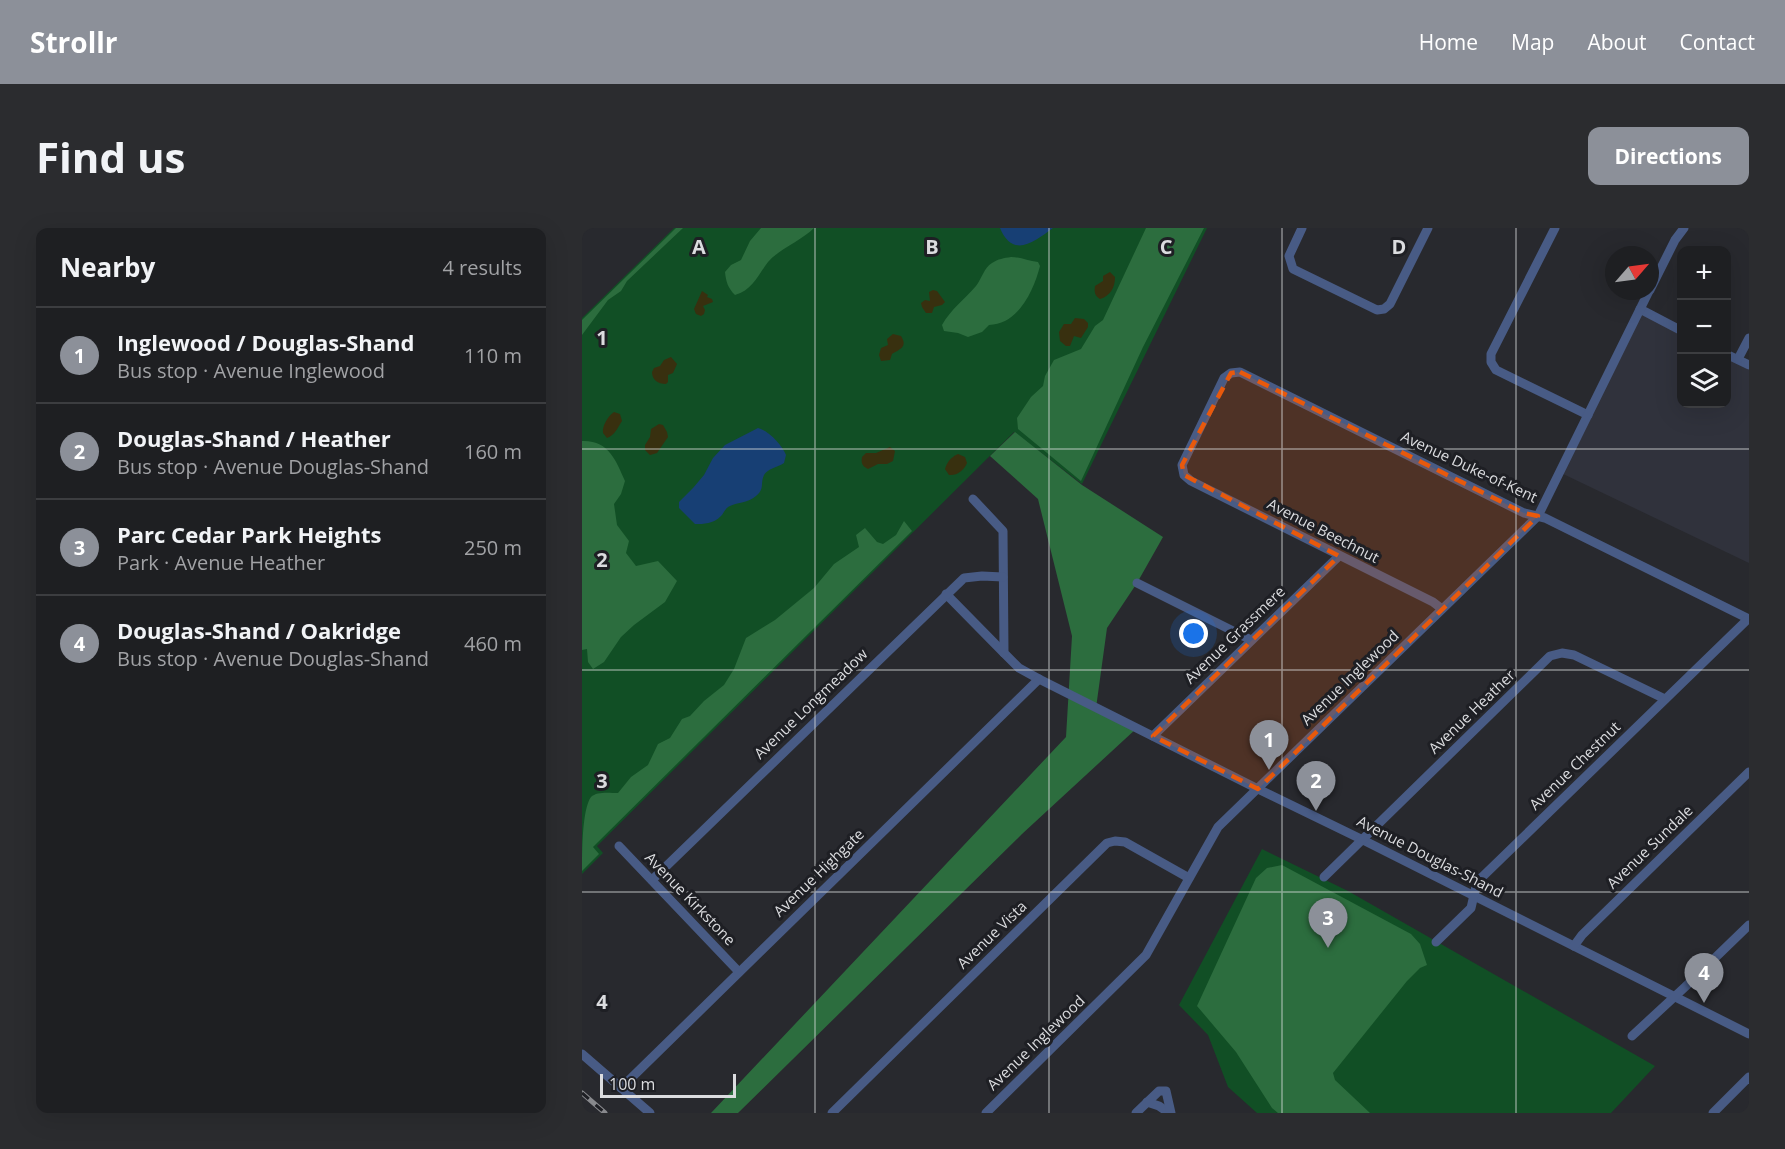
<!DOCTYPE html>
<html lang="en">
<head>
<meta charset="utf-8">
<style>
  :root { --surface:#1e1f22; --page:#2b2c2f; --text:#f1f3f6; --muted:#a1a2a5; --line:#3c3d40; --accent:#8c9099 }
  body { margin:0; font-family:"Open Sans",sans-serif; background:var(--page); color:var(--text) }
  .controls { position:absolute; right:18px; top:18px; display:grid; overflow:hidden; border-radius:12px; box-shadow:0 6px 24px #0002 }
  .controls button { width:54px; height:54px; display:grid; place-items:center; padding:0; border:0; border-bottom:2px solid var(--line); background:var(--surface); color:var(--text); font:30px sans-serif }
  .compass { position:absolute; left:1023px; top:18px; width:54px; height:54px; border-radius:50%; background:var(--surface); box-shadow:0 6px 24px #0002; rotate:62deg }
  .scale { position:absolute; left:18px; bottom:15px; width:136px; box-sizing:border-box; padding-left:6px; border:3px solid #dbdcdf; border-top:0; font-size:16px; line-height:21px; white-space:nowrap; color:#dbdcdf; -webkit-text-stroke:4px #1e1f24; paint-order:stroke }
  .you { position:absolute; left:612px; top:406px; width:21px; height:21px; margin:-15px; border:4px solid #fff; border-radius:50%; background:#1a73e8; box-shadow:0 0 0 9px #1a73e833 }
  .badge { display:grid; place-items:center; width:39px; height:39px; border-radius:50%; background:var(--accent); color:#fff; font-size:20px; font-weight:700 }
  .pin { position:absolute; translate:-50% -50px; filter:drop-shadow(0 2px 3px #0008) }
  .pin::after { content:''; position:absolute; top:32px; width:21px; height:18px; background:inherit; clip-path:polygon(0 0,100% 0,50% 100%) }
  .list { margin:0; padding:0; list-style:none }
  h2 { display:flex; justify-content:space-between; align-items:center; height:78px; margin:0; padding:0 24px; font-size:26px }
  h2 small { font-size:20px; font-weight:400; color:var(--muted) }
  .list li { display:grid; grid-template-columns:39px 1fr auto; gap:18px; align-items:center; box-sizing:border-box; height:96px; padding:0 24px; border-top:2px solid var(--line) }
  .list b { display:block; font-size:22px; white-space:nowrap }
  .list p { margin:0; font-size:20px; white-space:nowrap; color:var(--muted) }
  .list em { font-size:20px; font-style:normal; color:var(--muted) }
  .icon { flex:none; width:33px; height:33px; fill:none; stroke:currentColor; stroke-width:2; stroke-linecap:round; stroke-linejoin:round }
  .map { position:relative; flex:none; width:1167px; height:885px; overflow:hidden; border-radius:12px }
  header { display:flex; align-items:center; gap:36px; box-sizing:border-box; height:84px; padding:0 30px; background:var(--accent); color:#fff }
  header strong { font-size:28px }
  nav { display:flex; gap:33px; margin-inline-start:auto; font-size:21px }
  .intro { display:flex; align-items:center; justify-content:space-between; box-sizing:border-box; height:144px; padding:0 36px }
  h1 { margin:0; font-size:42px }
  .button { padding:15px 27px; border-radius:12px; background:var(--accent); color:#fff; font-size:21px; font-weight:700 }
  main { display:flex; gap:36px; padding:0 36px }
  aside { flex:1; background:var(--surface); border-radius:12px; box-shadow:0 6px 24px #0002 }
  .map>svg:first-child { display:block }
</style>
</head>
<body>
<header>
<strong>Strollr</strong>
<nav><a>Home</a><a>Map</a><a>About</a><a>Contact</a></nav>
</header>
<div class="intro"><h1>Find us</h1><a class="button">Directions</a></div>
<main>
<aside>
<h2>Nearby<small>4 results</small></h2>
<ul class="list">
<li><span class="badge">1</span><div><b>Inglewood / Douglas-Shand</b><p>Bus stop · Avenue Inglewood</p></div><em>110 m</em></li>
<li><span class="badge">2</span><div><b>Douglas-Shand / Heather</b><p>Bus stop · Avenue Douglas-Shand</p></div><em>160 m</em></li>
<li><span class="badge">3</span><div><b>Parc Cedar Park Heights</b><p>Park · Avenue Heather</p></div><em>250 m</em></li>
<li><span class="badge">4</span><div><b>Douglas-Shand / Oakridge</b><p>Bus stop · Avenue Douglas-Shand</p></div><em>460 m</em></li>
</ul>
</aside>
<div class="map">
<svg width="1167" height="885" viewBox="0 0 1167 885">
  <rect width="100%" height="100%" fill="#28292e"/>
  <polygon fill="#30323c" points="1058,81 1099,103 1100,176 1144,176 1145,127 1167,139 1167,335 977,244"/>
  <g fill="#114f25">
    <polygon points="92,0 625,0 500,256 432,204 15,618 21,625 0,646 0,90"/>
    <polygon points="680,621 766,663 1073,838 1029,885 675,885 646,859 626,807 597,777"/>
  </g>
  <g fill="#2c6d3e">
    <polygon points="94,0 101,0 45,53 39,63 26,72 0,107 0,92"/>
    <path d="M 179,0 L 232,0 C 219,13 197,21 186,34 C 176,47 171,62 153,67 C 146,60 144,54 143,44 L 149,37 L 159,32 L 168,13 Z"/>
    <polygon points="564,0 622,0 561,119 499,253 436,201 435,190 449,169 461,158 463,148 472,132 499,121 513,98 521,92"/>
    <path d="M 429,29 C 439,29 446,33 456,34 L 458,38 C 452,62 436,97 407,97 L 400,104 L 386,109 L 376,105 L 362,103 L 360,97 C 369,81 382,72 394,58 C 400,50 402,40 410,35 C 416,31 422,30 429,29 Z"/>
    <polygon points="433,204 500,257 581,309 555,355 525,400 514,480 555,500 440,606 156,885 129,885 484,509 490,408 456,271 408,228"/>
    <path d="M 0,213 C 27,212 34,233 43,253 L 39,266 L 32,276 L 35,297 L 47,313 L 44,325 L 54,338 L 76,333 L 95,353 L 83,374 L 52,397 L 39,409 L 22,434 L 11,441 L 6,434 L 5,421 L 0,422 Z"/>
    <path d="M 322,293 L 330,303 L 11,619 L 17,626 L 0,643 C 0,625 0,581 9,569 C 15,563 28,565 36,565 L 49,549 L 66,537 L 76,516 L 88,510 L 100,491 L 108,488 L 122,473 L 142,457 L 152,441 L 164,410 L 193,392 L 232,360 L 252,336 L 277,319 L 274,307 L 283,300 L 295,314 L 301,316 L 314,307 Z"/>
    <polygon points="700,637 829,706 838,716 845,737 838,740 825,753 751,845 753,852 788,885 696,885 690,880 654,824 615,778 674,650 685,640"/>
  </g>
  <g fill="#38300f">
    <path d="M 528,44 L 533,49 C 533,60 528,68 518,71 C 513,68 512,64 513,58 L 521,53 L 521,48 Z"/>
    <polygon points="351,62 355,63 363,74 360,77 352,79 350,85 344,85 340,79 339,75 343,72 348,73 347,64"/>
    <polygon points="120,63 126,67 125,69 130,71 131,74 121,78 123,82 122,86 119,88 114,86 112,81"/>
    <polygon points="493,90 502,91 506,95 506,99 499,110 492,108 488,118 484,118 478,113 477,104 482,96 489,96"/>
    <path d="M 311,106 L 319,108 C 326,119 318,121 310,126 L 308,132 L 299,133 L 297,127 L 299,120 L 306,117 L 305,111 Z"/>
    <path d="M 89,129 L 95,136 L 91,145 L 86,147 L 86,154 L 84,156 C 76,156 70,152 70,144 L 72,140 L 78,138 L 82,132 Z"/>
    <path d="M 32,184 L 38,186 L 40,193 C 36,199 33,207 25,210 L 21,205 C 20,198 26,188 32,184 Z"/>
    <polygon points="77,196 81,197 85,204 86,209 75,225 68,227 63,222 63,217 68,209 69,201"/>
    <path d="M 308,219 L 313,223 L 311,233 L 305,236 L 296,236 L 286,241 C 280,238 279,235 280,229 L 284,225 L 294,225 Z"/>
    <path d="M 376,226 L 383,229 L 385,235 C 382,242 375,248 367,247 L 363,241 C 365,234 369,229 376,226 Z"/>
  </g>
  <g fill="#173f74">
    <path d="M 418,0 L 471,0 C 452,14 431,31 418,0 Z"/>
    <path d="M 176,200 C 187,203 200,217 204,227 L 202,235 C 196,239 185,241 182,247 C 178,256 183,261 174,268 C 166,275 156,274 148,278 C 143,280 142,285 139,288 C 131,296 122,296 113,296 L 97,280 L 97,274 L 111,260 L 122,247 L 131,230 L 143,217 Z"/>
  </g>
  <g fill="none" stroke-linecap="round" stroke-linejoin="round">
    <g stroke="#485b85" stroke-width="9">
      <polyline points="720,0 707,28 711,41 795,82 802,81 808,76 846,0"/>
      <polyline points="973,0 909,126 909,134 914,142 1006,187"/>
      <polyline points="1068,62 1093,12 1102,0"/>
      <polyline points="1058,81 1100,103"/>
      <polyline points="1144,126 1167,137"/>
      <polyline points="1156,131 1167,110"/>
      <polyline points="391,271 421,303 422,425 437,440 457,451 676,561 781,612 1167,806"/>
      <polyline points="555,355 669,412"/>
      <polyline points="364,366 422,425"/>
      <polyline points="860,381 851,374 609,253 602,247 600,237 642,150 649,145 658,144 942,285 963,290 1167,391"/>
      <polyline points="571,508 757,328"/>
      <polyline points="37,618 157,744"/>
      <polyline points="742,649 968,428 980,425 992,427 1083,471"/>
      <polyline points="70,652 382,350 400,348 421,349"/>
      <polyline points="854,714 889,680 895,654 1166,391"/>
      <polyline points="992,718 1000,707 1167,544"/>
      <polyline points="1050,808 1103,759 1167,697"/>
      <polyline points="0,826 68,885"/>
      <polyline points="39,860 457,451"/>
      <polyline points="565,874 577,878 587,885"/>
      <polyline points="250,885 525,615 533,613 543,614 607,650"/>
      <polyline points="404,885 564,727 636,599 956,288 1067,63"/>
      <polyline points="554,885 577,863 584,863 589,885"/>
      <polyline points="1131,885 1167,849"/>
    </g>
    <defs>
      <polyline id="rail" points="0,865 23,885"/>
    </defs>
    <use href="#rail" stroke="#88898d" stroke-width="5"/>
    <use href="#rail" stroke="#1e1f24" stroke-width="3" stroke-dasharray="9" stroke-linecap="butt"/>
  </g>
  <path fill="#e8590c" fill-opacity="0.2" stroke="#e8590c" stroke-width="4.5" stroke-dasharray="12 8" stroke-linejoin="round" d="M 658,144 L 942,285 L 956,288 L 676,561 L 571,508 L 757,328 L 602,247 L 600,237 L 649,145 Z"/>
  <path fill="none" stroke="#dbdcdf" stroke-width="1.5" stroke-opacity="0.55" d="M 233,0 L 233,885M 467,0 L 467,885M 700,0 L 700,885M 934,0 L 934,885M 0,221 L 1167,221M 0,442 L 1167,442M 0,664 L 1167,664"/>
  <g text-anchor="middle" stroke-width="6" stroke-linejoin="round" paint-order="stroke">
    <g font-size="15" fill="#dbdcdf" stroke="#1e1f24">
      <text transform="translate(887 239) rotate(25)" y="5">Avenue Duke-of-Kent</text>
      <text transform="translate(741 303) rotate(27)" y="5">Avenue Beechnut</text>
      <text transform="translate(653 407) rotate(-44)" y="5">Avenue Grassmere</text>
      <text transform="translate(768 450) rotate(-44)" y="5">Avenue Inglewood</text>
      <text transform="translate(229 476) rotate(-44)" y="5">Avenue Longmeadow</text>
      <text transform="translate(890 484) rotate(-44)" y="5">Avenue Heather</text>
      <text transform="translate(993 538) rotate(-44)" y="5">Avenue Chestnut</text>
      <text transform="translate(1068 619) rotate(-44)" y="5">Avenue Sundale</text>
      <text transform="translate(848 629) rotate(27)" y="5">Avenue Douglas-Shand</text>
      <text transform="translate(237 645) rotate(-44)" y="5">Avenue Highgate</text>
      <text transform="translate(108 671) rotate(46)" y="5">Avenue Kirkstone</text>
      <text transform="translate(410 707) rotate(-44)" y="5">Avenue Vista</text>
      <text transform="translate(454 815) rotate(-44)" y="5">Avenue Inglewood</text>
    </g>
  </g>
  <g font-size="20" text-anchor="middle" font-weight="bold" fill="#dbdcdf" stroke="#1e1f24" stroke-width="6" stroke-linejoin="round" paint-order="stroke">
    <text x="117" y="26">A</text>
    <text x="350" y="26">B</text>
    <text x="584" y="26">C</text>
    <text x="817" y="26">D</text>
    <text x="20" y="117">1</text>
    <text x="20" y="339">2</text>
    <text x="20" y="560">3</text>
    <text x="20" y="781">4</text>
  </g>
</svg>
<div class="controls">
<button>+</button>
<button>−</button>
<button><svg class="icon" aria-label="layers" viewBox="0 0 24 24"><path d="M12 4l9 5-9 5-9-5zM3 14l9 5 9-5"/></svg></button>
</div>
<svg class="compass" viewBox="-18 -18 36 36"><path d="M0-13l5 13h-10z" fill="#e53935"/><path d="M0 13l5-13h-10z" fill="#a1a2a5"/></svg>
<div class="scale">100 m</div>
<div class="you"></div>
<div class="pin badge" style="left:687px;top:542px">1</div>
<div class="pin badge" style="left:734px;top:583px">2</div>
<div class="pin badge" style="left:746px;top:720px">3</div>
<div class="pin badge" style="left:1122px;top:775px">4</div>
</div>
</main>
</body>
</html>
